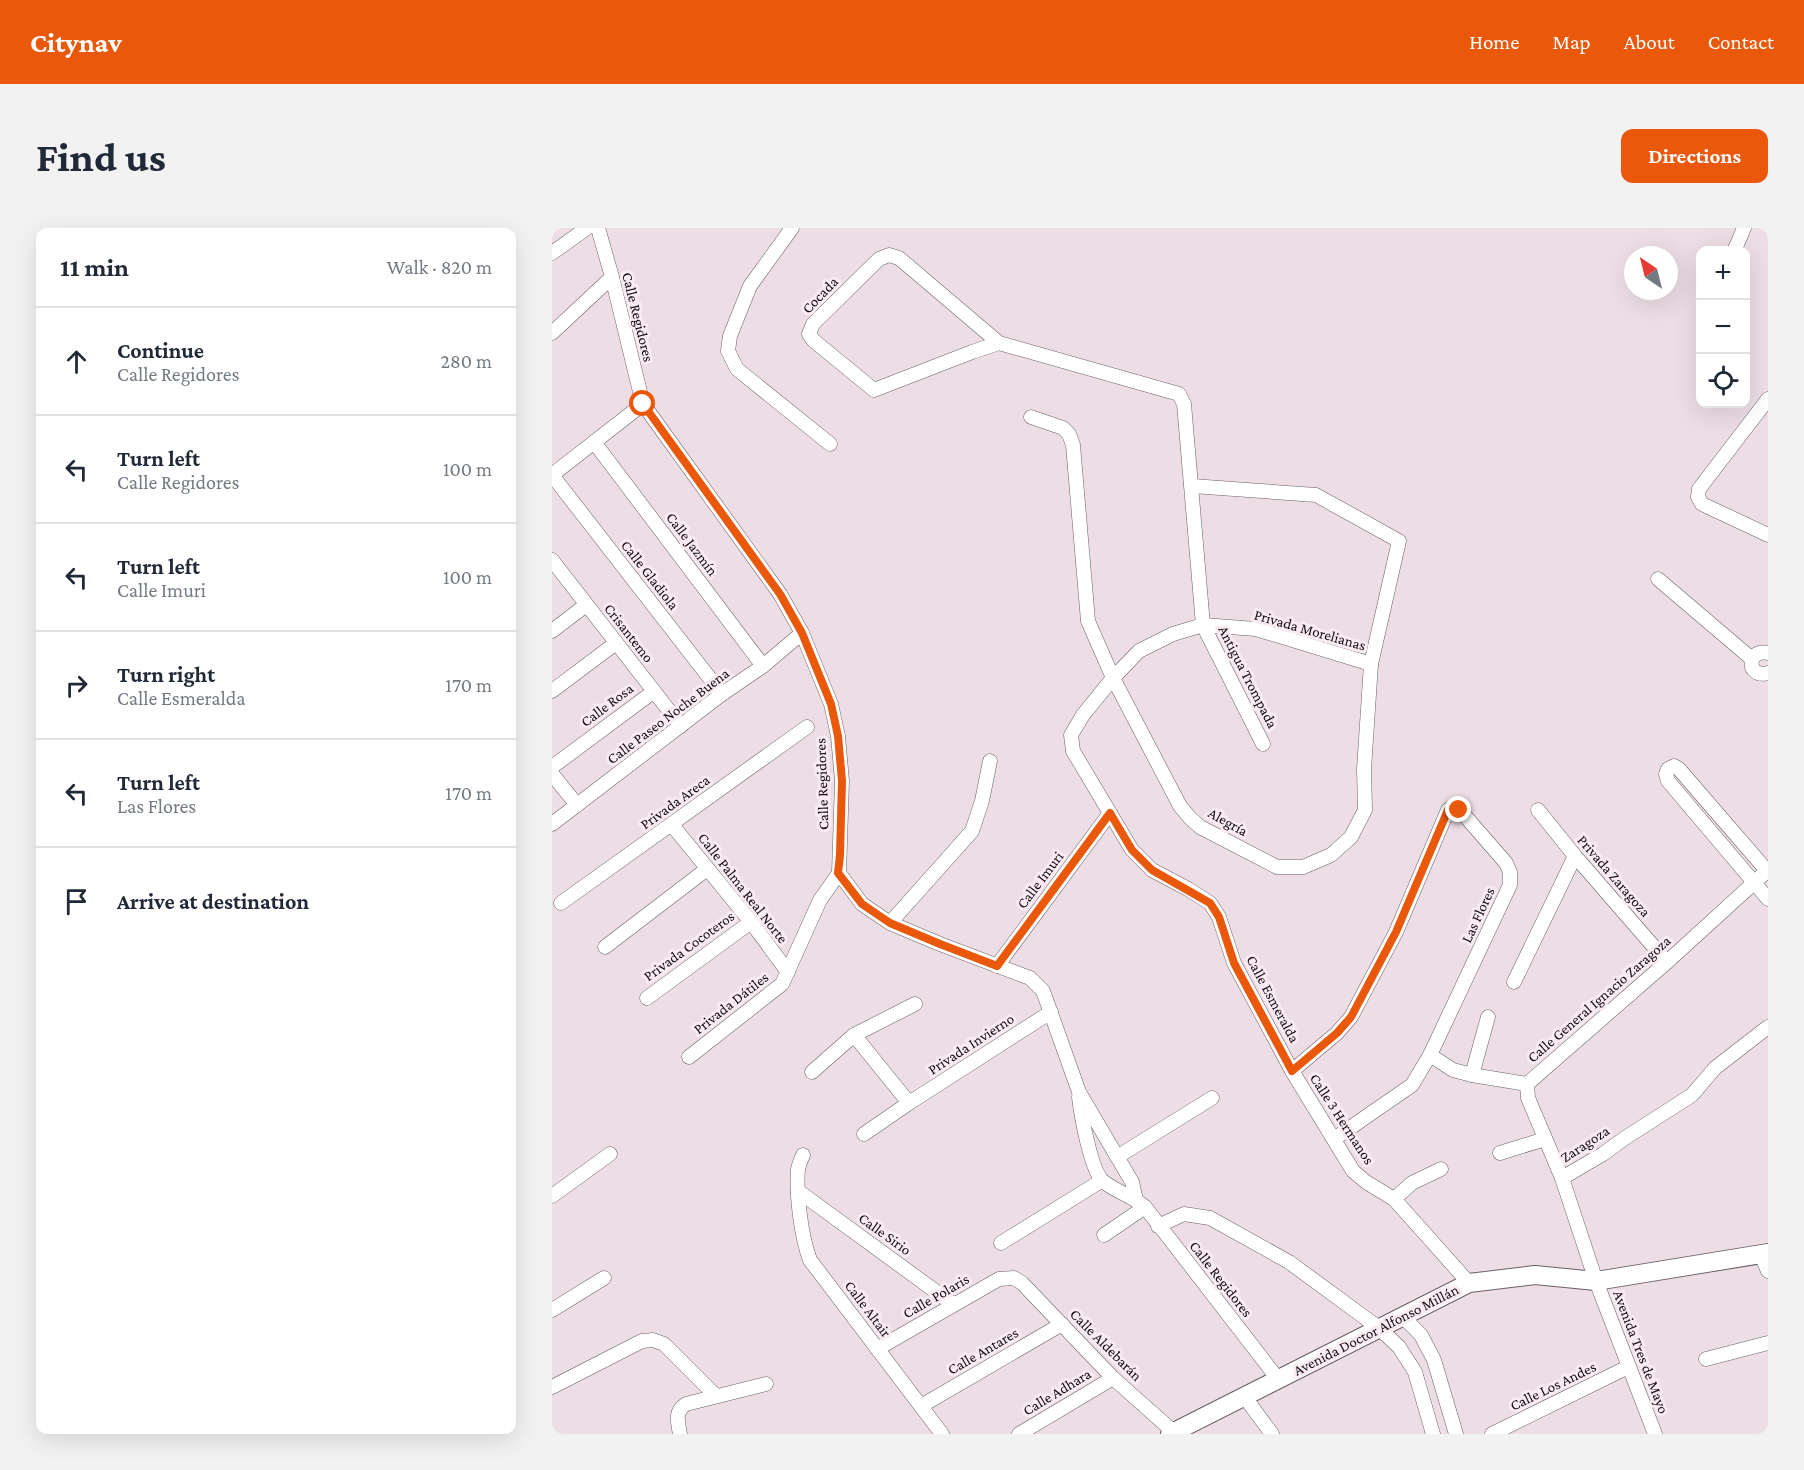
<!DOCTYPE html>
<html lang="en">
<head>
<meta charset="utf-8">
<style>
  :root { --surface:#fff; --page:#f2f2f3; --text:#1f2937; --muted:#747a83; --line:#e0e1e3; --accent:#ea580c }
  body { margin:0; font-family:"Crimson Pro",serif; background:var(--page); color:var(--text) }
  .controls { position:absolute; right:18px; top:18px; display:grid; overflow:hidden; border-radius:12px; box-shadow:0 6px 24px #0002 }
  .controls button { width:54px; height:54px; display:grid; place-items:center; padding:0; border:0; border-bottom:2px solid var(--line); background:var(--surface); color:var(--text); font:30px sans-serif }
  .compass { position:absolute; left:1072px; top:18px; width:54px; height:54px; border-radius:50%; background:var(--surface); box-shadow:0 6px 24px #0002; rotate:325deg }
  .stop { position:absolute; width:18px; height:18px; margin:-14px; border:4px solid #ea580c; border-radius:50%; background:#fff }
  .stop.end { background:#ea580c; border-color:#fff; box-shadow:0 2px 6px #0008 }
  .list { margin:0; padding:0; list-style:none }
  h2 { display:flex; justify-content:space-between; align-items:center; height:78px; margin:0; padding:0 24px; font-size:26px }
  h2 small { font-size:20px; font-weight:400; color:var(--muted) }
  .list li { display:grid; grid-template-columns:39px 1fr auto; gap:18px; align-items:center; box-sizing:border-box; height:108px; padding:0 24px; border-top:2px solid var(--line) }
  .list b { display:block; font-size:22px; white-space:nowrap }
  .list p { margin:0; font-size:20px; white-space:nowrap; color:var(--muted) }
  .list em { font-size:20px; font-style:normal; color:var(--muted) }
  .icon { flex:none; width:33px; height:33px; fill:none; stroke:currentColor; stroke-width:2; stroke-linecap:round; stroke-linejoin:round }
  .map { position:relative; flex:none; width:1216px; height:1206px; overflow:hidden; border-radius:12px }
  header { display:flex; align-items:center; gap:36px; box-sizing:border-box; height:84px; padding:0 30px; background:var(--accent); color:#fff }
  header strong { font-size:28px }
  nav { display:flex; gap:33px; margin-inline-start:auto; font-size:21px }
  .intro { display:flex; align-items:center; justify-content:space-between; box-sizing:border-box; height:144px; padding:0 36px }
  h1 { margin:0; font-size:42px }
  .button { padding:15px 27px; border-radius:12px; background:var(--accent); color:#fff; font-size:21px; font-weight:700 }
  main { display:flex; gap:36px; padding:0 36px }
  aside { flex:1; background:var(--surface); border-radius:12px; box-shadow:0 6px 24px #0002 }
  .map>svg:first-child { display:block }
</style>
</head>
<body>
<header>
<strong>Citynav</strong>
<nav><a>Home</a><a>Map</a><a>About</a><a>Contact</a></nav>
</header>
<div class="intro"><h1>Find us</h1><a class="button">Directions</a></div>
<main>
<aside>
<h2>11 min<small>Walk · 820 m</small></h2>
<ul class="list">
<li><svg class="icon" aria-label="ahead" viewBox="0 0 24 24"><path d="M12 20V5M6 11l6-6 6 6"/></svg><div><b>Continue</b><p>Calle Regidores</p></div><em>280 m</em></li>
<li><svg class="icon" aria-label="left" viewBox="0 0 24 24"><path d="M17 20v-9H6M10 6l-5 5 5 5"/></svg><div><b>Turn left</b><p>Calle Regidores</p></div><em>100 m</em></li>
<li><svg class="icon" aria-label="left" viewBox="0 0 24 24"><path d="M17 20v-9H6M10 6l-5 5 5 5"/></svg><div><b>Turn left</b><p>Calle Imuri</p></div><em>100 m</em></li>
<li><svg class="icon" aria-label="right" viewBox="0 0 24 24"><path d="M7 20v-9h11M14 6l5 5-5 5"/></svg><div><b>Turn right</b><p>Calle Esmeralda</p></div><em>170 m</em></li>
<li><svg class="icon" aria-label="left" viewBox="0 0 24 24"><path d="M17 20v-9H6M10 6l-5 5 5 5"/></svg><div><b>Turn left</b><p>Las Flores</p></div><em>170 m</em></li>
<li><svg class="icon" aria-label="arrive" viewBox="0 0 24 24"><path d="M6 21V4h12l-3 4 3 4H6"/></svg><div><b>Arrive at destination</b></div></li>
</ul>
</aside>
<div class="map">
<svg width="1216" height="1206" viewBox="0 0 1216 1206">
  <rect width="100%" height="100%" fill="#eddee6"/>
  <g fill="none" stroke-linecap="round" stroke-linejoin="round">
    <defs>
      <g id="street">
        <polyline points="46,0 60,49 91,176 228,366 250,405 279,476 286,508 290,553 287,645 310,676 338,695 388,716 478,750 491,763 527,864 580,954 584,972"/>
        <polyline points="240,0 198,58 178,108 176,123 185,141 278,216"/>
        <polyline points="1183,21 1192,0"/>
        <polyline points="0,25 35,0"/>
        <polyline points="0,105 60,49"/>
        <polyline points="447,115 420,124 322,162 261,112 257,106 261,96 327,31 337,27 347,30 447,115 627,166 632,176 651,397 711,516"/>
        <polyline points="1216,171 1147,261 1146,269 1150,276 1216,307"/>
        <polyline points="91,176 0,247 170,466"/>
        <polyline points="479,189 511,200 517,206 521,217 536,393 561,450 628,578 638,590 648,599 725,639 751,639 779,627 799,609 813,582 812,541 819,436 847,313 764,267 640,258"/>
        <polyline points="42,214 211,438"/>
        <polyline points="0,332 129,498"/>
        <polyline points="1106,351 1200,431"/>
        <polyline points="0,403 34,377"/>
        <path d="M 1216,425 C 1194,420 1194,451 1216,445"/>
        <polyline points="819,436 704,401 651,397 621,406 587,423 561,450 531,487 519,507 521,523 580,622 600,642 636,661 658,675 667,689 682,735 740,843 801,943 814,954 842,971 917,1055"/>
        <polyline points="0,463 64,415"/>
        <polyline points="0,539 101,464"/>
        <polyline points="0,546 25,577"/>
        <polyline points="986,582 1023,628 1115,734"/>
        <polyline points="0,596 170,466 211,438 250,405"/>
        <polyline points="120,597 199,694 236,744"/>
        <polyline points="1216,644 1127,541 1122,538 1116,541 1114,546 1116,553 1216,671"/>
        <polyline points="9,675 255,499"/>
        <polyline points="338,695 420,603 430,573 438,533"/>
        <polyline points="53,719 155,641"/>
        <polyline points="445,738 558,585"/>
        <polyline points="962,754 1023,628"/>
        <polyline points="95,770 199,694"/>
        <polyline points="302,807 357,875"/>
        <polyline points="878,827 901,842 920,847 975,856"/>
        <polyline points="137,829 230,756 268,672 287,645"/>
        <polyline points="740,843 785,805 799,789 844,704 896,582 902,578 907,581 954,635 958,644 958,657 878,827 860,857 782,911"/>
        <polyline points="260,844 302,807 363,776"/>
        <polyline points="920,847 936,789"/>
        <polyline points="975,856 976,870 1010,950 1044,1053 1103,1206"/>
        <polyline points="975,856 1115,734 1216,642"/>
        <path d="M 527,869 C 529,886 539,945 552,954 C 565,964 580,968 593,979 L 726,1151"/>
        <polyline points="312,906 357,875 499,784"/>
        <polyline points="948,925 993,911"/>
        <path d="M 251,927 C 249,932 247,936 246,941 C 244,966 249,1008 258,1032 L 390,1206"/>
        <polyline points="565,929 660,870"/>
        <polyline points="1010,950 1051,926 1073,910 1140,867 1163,840 1216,799"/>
        <polyline points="246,963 401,1076"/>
        <polyline points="0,968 58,926"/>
        <polyline points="842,971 860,955 889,941"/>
        <polyline points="606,998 632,986 658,990 737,1034 827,1100 847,1119 863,1144 881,1206"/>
        <polyline points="552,1007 593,979"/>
        <polyline points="449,1015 549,953"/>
        <polyline points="1209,1027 1216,1043"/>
        <polyline points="0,1082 52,1050"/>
        <polyline points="851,1089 869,1107 882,1132 904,1206"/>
        <polyline points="325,1121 447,1051 462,1050 470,1055 561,1150 624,1206"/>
        <polyline points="1154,1131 1216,1115"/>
        <polyline points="0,1159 90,1113 101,1112 112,1116 164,1168"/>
        <polyline points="692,1168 720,1206"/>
        <polyline points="369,1178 510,1096"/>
        <path d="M 128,1206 C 126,1194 122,1184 134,1176 L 214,1156"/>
        <polyline points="467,1206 561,1150"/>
        <polyline points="940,1206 1076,1139"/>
      </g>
      <polyline id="secondary" points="618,1206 917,1055 983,1047 1044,1053 1216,1025"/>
    </defs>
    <use href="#street" stroke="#6b5f66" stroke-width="15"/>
    <use href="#secondary" stroke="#6b5f66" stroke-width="20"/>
    <use href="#street" stroke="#fff" stroke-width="14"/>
    <use href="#secondary" stroke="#fff" stroke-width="18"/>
  </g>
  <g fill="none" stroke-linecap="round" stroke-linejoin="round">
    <polyline stroke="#ea580c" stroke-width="8" points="91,176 228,366 250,405 279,476 286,508 290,553 288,627 286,645 310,676 338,695 388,716 445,738 558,585 580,622 600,642 658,675 667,689 682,735 740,843 785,805 799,789 844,704 896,582 902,579 907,582"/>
  </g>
  <g text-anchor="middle" stroke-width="6" stroke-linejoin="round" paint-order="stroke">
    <g font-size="15" fill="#120d10" stroke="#faebf3">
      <text transform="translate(268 67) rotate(-46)" y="5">Cocada</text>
      <text transform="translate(86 89) rotate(76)" y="5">Calle Regidores</text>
      <text transform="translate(140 316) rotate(53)" y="5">Calle Jazmín</text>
      <text transform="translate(98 347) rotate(52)" y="5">Calle Gladiola</text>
      <text transform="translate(758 402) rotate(16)" y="5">Privada Morelianas</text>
      <text transform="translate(77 405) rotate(52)" y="5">Crisantemo</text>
      <text transform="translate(696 449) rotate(63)" y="5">Antigua Trompada</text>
      <text transform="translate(55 477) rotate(-37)" y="5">Calle Rosa</text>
      <text transform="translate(116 488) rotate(-37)" y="5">Calle Paseo Noche Buena</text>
      <text transform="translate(270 556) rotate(-92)" y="5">Calle Regidores</text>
      <text transform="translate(123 574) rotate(-36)" y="5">Privada Areca</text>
      <text transform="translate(676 594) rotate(29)" y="5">Alegría</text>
      <text transform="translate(1062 648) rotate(49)" y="5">Privada Zaragoza</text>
      <text transform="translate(488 652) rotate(-53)" y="5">Calle Imuri</text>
      <text transform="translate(191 660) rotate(52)" y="5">Calle Palma Real Norte</text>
      <text transform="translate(926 687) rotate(-65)" y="5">Las Flores</text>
      <text transform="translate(137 718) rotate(-36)" y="5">Privada Cocoteros</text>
      <text transform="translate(721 771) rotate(62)" y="5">Calle Esmeralda</text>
      <text transform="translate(1047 771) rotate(-41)" y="5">Calle General Ignacio Zaragoza</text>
      <text transform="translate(179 775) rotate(-38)" y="5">Privada Dátiles</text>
      <text transform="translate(419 816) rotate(-33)" y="5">Privada Invierno</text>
      <text transform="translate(790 891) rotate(57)" y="5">Calle 3 Hermanos</text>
      <text transform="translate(1033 916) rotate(-33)" y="5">Zaragoza</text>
      <text transform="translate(333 1006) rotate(36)" y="5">Calle Sirio</text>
      <text transform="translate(669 1051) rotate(52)" y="5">Calle Regidores</text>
      <text transform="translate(384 1068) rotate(-30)" y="5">Calle Polaris</text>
      <text transform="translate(316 1081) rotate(53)" y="5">Calle Altair</text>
      <text transform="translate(824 1102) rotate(-27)" y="5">Avenida Doctor Alfonso Millán</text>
      <text transform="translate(554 1117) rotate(45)" y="5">Calle Aldebarán</text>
      <text transform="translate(431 1123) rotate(-30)" y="5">Calle Antares</text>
      <text transform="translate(1089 1124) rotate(69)" y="5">Avenida Tres de Mayo</text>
      <text transform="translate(1001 1158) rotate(-26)" y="5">Calle Los Andes</text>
      <text transform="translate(505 1164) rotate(-31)" y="5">Calle Adhara</text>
    </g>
  </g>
</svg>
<div class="controls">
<button>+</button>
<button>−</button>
<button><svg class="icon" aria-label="locate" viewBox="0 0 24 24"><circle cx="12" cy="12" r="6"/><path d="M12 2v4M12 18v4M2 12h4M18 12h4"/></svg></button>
</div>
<svg class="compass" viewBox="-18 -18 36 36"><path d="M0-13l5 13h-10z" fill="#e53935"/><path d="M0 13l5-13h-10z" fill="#747a83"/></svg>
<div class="stop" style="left:91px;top:176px"></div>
<div class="stop end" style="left:907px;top:582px"></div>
</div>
</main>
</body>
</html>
